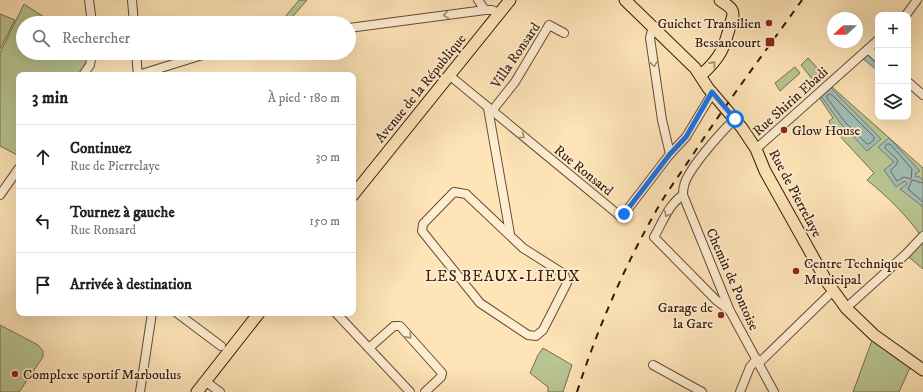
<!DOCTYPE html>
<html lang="fr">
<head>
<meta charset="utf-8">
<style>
  :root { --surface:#fff; --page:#f6f6f6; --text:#202124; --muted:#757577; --line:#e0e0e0 }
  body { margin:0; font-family:"IM FELL DW Pica",serif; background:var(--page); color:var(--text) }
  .controls { position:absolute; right:12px; top:12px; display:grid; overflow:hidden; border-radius:8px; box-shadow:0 4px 16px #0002 }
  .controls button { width:36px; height:36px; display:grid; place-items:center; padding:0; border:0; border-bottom:1px solid var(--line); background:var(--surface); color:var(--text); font:20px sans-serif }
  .compass { position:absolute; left:827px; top:12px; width:36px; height:36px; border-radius:50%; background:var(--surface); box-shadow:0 4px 16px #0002; rotate:249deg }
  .stop { position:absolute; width:12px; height:12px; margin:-9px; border:3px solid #1a73e8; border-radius:50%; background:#fff }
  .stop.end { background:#1a73e8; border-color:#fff; box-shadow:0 1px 4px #0008 }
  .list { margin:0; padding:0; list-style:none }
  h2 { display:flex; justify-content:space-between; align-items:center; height:52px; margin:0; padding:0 16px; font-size:17px }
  h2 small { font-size:13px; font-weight:400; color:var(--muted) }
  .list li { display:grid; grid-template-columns:26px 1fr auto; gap:12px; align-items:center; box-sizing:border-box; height:64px; padding:0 16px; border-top:1px solid var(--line) }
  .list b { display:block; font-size:15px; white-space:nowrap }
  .list p { margin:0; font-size:13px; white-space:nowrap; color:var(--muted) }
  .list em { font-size:13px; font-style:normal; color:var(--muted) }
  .icon { flex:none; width:22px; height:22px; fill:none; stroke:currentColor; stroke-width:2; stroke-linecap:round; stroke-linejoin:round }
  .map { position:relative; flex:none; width:923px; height:392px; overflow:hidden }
  .search { position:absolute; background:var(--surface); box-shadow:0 4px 16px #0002; left:16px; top:16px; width:340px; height:44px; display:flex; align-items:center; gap:10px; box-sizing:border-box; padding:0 14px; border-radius:22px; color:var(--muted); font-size:15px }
  .panel { position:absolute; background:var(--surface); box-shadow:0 4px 16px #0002; left:16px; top:72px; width:340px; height:244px; border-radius:8px }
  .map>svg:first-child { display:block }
</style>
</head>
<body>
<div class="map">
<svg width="923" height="392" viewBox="0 0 923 392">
  <rect width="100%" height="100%" fill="#fee4b7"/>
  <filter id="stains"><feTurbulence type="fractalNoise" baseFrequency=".005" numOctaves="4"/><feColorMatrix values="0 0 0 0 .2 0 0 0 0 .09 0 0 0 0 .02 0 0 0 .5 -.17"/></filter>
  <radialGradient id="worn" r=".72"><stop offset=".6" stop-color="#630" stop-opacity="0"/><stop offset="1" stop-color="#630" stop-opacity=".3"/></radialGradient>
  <g fill="#b9c593" stroke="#766e4e">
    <polygon points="299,0 307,0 287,23 280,23"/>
    <polygon points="24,4 53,23 23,23 23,53 89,53 88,63 80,75 19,75 19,156 0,146 0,53"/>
    <polygon points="0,14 15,20 0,49"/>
    <polygon points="808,58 822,73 813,80 801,65"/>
    <polygon points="795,67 800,73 780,91 775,83"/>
    <path d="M 832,87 L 923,168 L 923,269 L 904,253 L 922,237 C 906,215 888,197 867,180 L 874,173 L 836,132 L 832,130 L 829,121 L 833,118 L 819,97 Z"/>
    <polygon points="0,325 38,345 43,351 43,357 19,392 0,392"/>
    <polygon points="874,335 913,361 899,392 853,392"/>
    <polygon points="543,348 572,365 563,392 548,392 548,387 530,373 538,355"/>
  </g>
  <g fill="#a2bdb6" stroke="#767b71">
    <polygon points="868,54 878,62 878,71 863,59"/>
    <polygon points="831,88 881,139 867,151 841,124 821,96"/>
    <polygon points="889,138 920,171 915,174 916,177 918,176 923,180 923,207 900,189 907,184 905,181 896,187 884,170 894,162 878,147"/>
  </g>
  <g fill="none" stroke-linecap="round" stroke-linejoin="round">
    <g stroke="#6a6a60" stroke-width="1">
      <polygon points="830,94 832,95 874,137 874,140 869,144 867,144 845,122 827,98 827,96"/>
      <polygon points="887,144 890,144 912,169 911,179 904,177 897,181 891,172 891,170 896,165 898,161 896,158 885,148"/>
      <polyline points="923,183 912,180 908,189 923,202"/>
    </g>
    <defs>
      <g id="minor">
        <polyline points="89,0 92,23"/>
        <polyline points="132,0 134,23"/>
        <polyline points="478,0 485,10"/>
        <polyline points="906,15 917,0"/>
        <polyline points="653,26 650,38 662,120 670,154"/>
        <polyline points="349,28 485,10 492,10 499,13"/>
        <polyline points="868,49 878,58"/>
        <polyline points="136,53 138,75"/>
        <polyline points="83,75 90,65 92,53"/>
        <polyline points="138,75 209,53"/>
        <polyline points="449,75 620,216 624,214 670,154 686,137 713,92"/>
        <polyline points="908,82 923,95"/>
        <polyline points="488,108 510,234"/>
        <polyline points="492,111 515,82 549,25 564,33"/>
        <path d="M 735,119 C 722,131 687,170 684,186 C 683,189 683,192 683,195 L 730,311 L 774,392"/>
        <polyline points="756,149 878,40"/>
        <polygon points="454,192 466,194 523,248 564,274 567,283 543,330 536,336 528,335 480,303 422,231 423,224"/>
        <polyline points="0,195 19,168"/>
        <path d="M 683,195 C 668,205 663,222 654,237 L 716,300 L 729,310"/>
        <polyline points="846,308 906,254 923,236"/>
        <polyline points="177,313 221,346"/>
        <polyline points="336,313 410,392"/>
        <polyline points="369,348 394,326 400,326 442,373 441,377 425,392"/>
        <polyline points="759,363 833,291"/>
        <polyline points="653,365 702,392"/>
        <polyline points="205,381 220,392"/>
        <polyline points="140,392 152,313"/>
        <polyline points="740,392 750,367 757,359"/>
      </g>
      <g id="major">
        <polyline points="625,0 695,68 708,88 742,128 756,149 765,171 827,282 846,308 874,335 923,370"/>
        <path d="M 701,75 C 724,55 725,44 733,15 C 733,7 726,5 720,0"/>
        <polyline points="353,195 510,0"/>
        <polyline points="197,392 259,313"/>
      </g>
    </defs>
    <use href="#minor" stroke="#664b35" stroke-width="10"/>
    <use href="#major" stroke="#33180a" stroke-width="13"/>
    <use href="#minor" stroke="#feedd0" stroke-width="8"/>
    <use href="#major" stroke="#fee4b7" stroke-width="11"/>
    <path stroke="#33180a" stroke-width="2" stroke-dasharray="7 7" stroke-linecap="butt" d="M 577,392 C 596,333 621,274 651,220 C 663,197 678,177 692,156 C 727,102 765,52 802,0"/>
  </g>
  <defs><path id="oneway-chevron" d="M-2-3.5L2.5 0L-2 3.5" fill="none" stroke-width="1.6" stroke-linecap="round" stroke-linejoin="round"/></defs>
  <g stroke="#a38d77">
    <use href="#oneway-chevron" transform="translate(446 15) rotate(172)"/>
    <use href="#oneway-chevron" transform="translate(654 64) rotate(81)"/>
    <use href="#oneway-chevron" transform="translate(522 136) rotate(39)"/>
    <use href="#oneway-chevron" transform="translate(667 214) rotate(119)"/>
    <use href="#oneway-chevron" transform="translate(409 336) rotate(48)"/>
  </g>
  <use stroke="#a38869" href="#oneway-chevron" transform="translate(713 64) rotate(-48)"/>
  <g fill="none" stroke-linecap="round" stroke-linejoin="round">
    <polyline stroke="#1a73e8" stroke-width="5" points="624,214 670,154 686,137 712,92 735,119"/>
  </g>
  <g fill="#8f2418" stroke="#feedd0" stroke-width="1.5">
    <circle cx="769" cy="23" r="4"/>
    <rect x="765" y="37" width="10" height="10" rx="2"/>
    <circle cx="784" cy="130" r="4"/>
    <circle cx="796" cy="271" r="4"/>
    <circle cx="721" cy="315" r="4"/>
    <circle cx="15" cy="374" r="4"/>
  </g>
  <g text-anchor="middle" stroke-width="3.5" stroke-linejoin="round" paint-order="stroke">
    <g font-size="14" fill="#33180a" stroke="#feedd0" text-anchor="end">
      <text x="761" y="28">Guichet Transilien</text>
      <text x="761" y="47">Bessancourt</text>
      <text x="792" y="135" text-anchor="start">Glow House</text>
      <text x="804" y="268" text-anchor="start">Centre Technique<tspan x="804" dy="16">Municipal</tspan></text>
      <text x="713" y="312">Garage de<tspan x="713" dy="16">la Gare</tspan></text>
      <text x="23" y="379" text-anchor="start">Complexe sportif Marboulus</text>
    </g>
    <g font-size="14" fill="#33180a" stroke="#feedd0">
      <text transform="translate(515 55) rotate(-56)" y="5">Villa Ronsard</text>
      <text transform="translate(420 88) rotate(-51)" y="5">Avenue de la République</text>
      <text transform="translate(790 101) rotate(-42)" y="5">Rue Shirin Ebadi</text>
      <text transform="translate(584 170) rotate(39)" y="5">Rue Ronsard</text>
      <text transform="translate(796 193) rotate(62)" y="5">Rue de Pierrelaye</text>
      <text transform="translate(733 279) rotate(66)" y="5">Chemin de Pontoise</text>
    </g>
    <g font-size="15" letter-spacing="1" fill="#33180a" stroke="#feedd0">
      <text x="503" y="281">LES BEAUX-LIEUX</text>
    </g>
  </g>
  <rect width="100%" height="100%" filter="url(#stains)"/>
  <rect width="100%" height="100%" fill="url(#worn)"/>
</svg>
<div class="controls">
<button>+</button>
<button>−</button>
<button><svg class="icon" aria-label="layers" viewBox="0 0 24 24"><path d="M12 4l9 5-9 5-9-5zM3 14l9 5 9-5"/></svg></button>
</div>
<svg class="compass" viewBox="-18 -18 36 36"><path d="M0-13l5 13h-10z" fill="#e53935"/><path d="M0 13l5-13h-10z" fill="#757577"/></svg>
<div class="stop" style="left:735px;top:119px"></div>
<div class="stop end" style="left:624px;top:214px"></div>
<div class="search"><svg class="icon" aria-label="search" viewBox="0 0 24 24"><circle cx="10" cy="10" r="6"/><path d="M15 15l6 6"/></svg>Rechercher</div>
<section class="panel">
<h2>3 min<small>À pied · 180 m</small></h2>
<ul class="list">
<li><svg class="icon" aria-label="ahead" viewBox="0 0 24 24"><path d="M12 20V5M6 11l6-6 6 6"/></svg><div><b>Continuez</b><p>Rue de Pierrelaye</p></div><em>30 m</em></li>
<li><svg class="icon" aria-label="left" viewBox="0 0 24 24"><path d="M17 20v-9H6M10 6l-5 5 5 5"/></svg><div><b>Tournez à gauche</b><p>Rue Ronsard</p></div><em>150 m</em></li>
<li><svg class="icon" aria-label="arrive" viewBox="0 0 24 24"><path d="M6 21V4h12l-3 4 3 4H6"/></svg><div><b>Arrivée à destination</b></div></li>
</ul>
</section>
</div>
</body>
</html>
